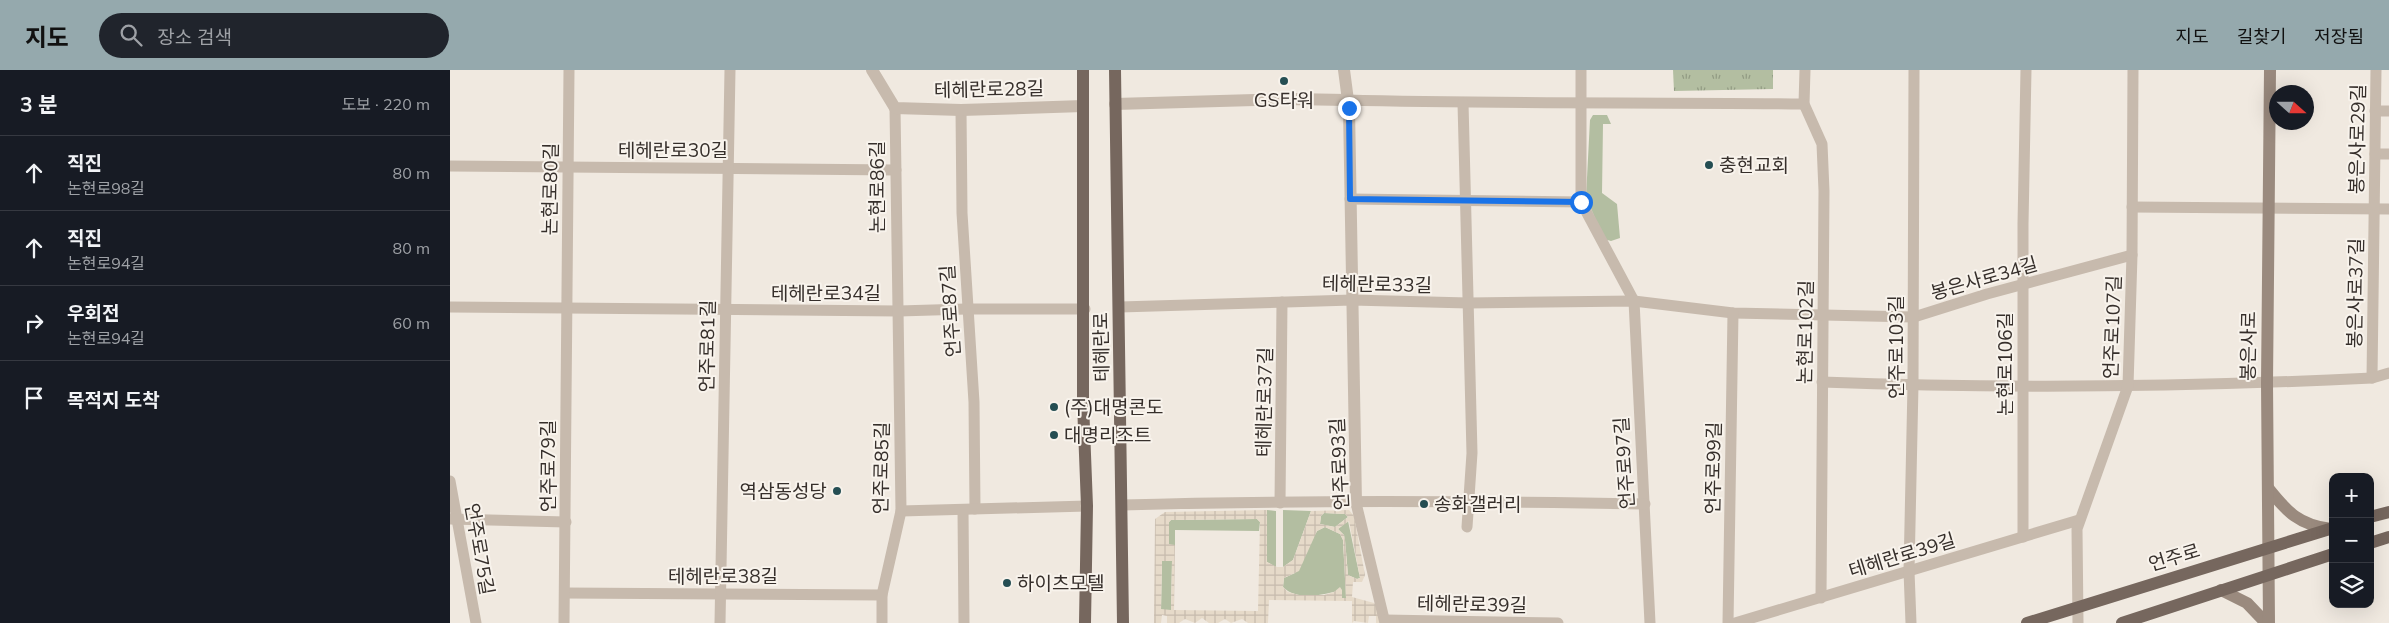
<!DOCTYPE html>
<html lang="ko">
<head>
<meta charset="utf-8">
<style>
  :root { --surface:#171b24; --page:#20242c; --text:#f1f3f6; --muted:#9ea1a6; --line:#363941; --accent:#95a9ad }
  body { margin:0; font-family:Mulish,"Noto Sans KR",sans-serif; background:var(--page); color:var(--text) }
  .controls { position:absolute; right:15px; bottom:15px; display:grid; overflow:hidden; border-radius:10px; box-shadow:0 5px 20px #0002 }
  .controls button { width:45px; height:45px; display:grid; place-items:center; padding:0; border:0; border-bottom:1px solid var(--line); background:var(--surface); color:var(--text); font:25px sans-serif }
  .compass { position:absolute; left:1819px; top:15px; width:45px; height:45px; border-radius:50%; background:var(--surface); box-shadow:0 5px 20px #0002; rotate:111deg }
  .stop { position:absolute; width:15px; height:15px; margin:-11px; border:4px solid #1a73e8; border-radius:50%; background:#fff }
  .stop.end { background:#1a73e8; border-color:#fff; box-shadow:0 1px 5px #0008 }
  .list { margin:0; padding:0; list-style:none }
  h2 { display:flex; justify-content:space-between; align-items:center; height:65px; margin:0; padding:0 20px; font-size:21px }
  h2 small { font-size:16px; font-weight:400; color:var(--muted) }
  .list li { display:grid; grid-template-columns:32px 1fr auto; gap:15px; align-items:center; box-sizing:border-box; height:75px; padding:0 20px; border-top:1px solid var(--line) }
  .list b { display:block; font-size:19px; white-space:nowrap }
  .list p { margin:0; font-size:16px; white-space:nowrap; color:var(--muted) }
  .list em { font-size:16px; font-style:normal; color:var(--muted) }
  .icon { flex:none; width:28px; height:28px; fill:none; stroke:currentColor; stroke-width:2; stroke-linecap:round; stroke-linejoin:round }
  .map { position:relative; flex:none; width:1939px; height:553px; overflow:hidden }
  header { display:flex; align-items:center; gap:30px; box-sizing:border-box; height:70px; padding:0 25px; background:var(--accent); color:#111 }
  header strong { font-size:24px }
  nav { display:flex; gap:28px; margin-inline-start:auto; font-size:18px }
  .search { width:350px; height:45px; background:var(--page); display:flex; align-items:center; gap:12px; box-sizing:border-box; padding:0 18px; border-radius:28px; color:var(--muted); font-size:19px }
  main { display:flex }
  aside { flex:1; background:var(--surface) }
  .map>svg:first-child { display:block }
</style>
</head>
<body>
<header>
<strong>지도</strong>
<div class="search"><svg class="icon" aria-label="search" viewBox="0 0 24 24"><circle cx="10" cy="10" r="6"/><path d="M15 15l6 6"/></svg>장소 검색</div>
<nav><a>지도</a><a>길찾기</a><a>저장됨</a></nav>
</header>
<main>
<aside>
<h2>3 분<small>도보 · 220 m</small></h2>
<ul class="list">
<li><svg class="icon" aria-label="ahead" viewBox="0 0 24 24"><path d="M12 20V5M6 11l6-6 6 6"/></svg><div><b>직진</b><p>논현로98길</p></div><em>80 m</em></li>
<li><svg class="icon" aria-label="ahead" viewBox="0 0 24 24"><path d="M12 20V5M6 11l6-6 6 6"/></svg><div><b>직진</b><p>논현로94길</p></div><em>80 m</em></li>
<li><svg class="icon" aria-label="right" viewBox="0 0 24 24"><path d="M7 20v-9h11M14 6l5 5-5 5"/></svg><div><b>우회전</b><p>논현로94길</p></div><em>60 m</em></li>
<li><svg class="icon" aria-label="arrive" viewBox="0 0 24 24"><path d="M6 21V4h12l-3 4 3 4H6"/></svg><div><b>목적지 도착</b></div></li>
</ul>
</aside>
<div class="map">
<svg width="1939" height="553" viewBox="0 0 1939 553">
  <defs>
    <pattern id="park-tufts" width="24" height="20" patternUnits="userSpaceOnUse" patternTransform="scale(1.25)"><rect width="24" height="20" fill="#b3bea1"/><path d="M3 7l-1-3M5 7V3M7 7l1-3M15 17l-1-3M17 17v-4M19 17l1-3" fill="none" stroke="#929b83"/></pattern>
    <pattern id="plaza-grid" width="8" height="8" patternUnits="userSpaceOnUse" patternTransform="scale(1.25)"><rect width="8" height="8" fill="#e6dac9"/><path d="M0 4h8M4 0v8" fill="none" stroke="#c6bbad"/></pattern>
  </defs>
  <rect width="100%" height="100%" fill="#f0e9e0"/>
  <polygon fill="url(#park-tufts)" points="1223,0 1323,0 1323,19 1224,21"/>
  <g fill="#b3bea1">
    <polygon points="1143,45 1157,45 1161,54 1153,54 1152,123 1167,134 1170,168 1161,171 1154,169 1136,127 1140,50"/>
    <polygon points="817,440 826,441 826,497 817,492"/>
    <polygon points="833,440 861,441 843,490 833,497"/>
    <polygon points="874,443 895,444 898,447 885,457 870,454 871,446"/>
    <polygon points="807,449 810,452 809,461 725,460 725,475 719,475 719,452 721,450"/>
    <polygon points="898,451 910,508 907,509 898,505 895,470 894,465 888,459"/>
    <path d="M 875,457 L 890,464 L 893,470 L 896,528 L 892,528 L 892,520 C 875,524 848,532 833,517 L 834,508 L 845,503 L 867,461 Z"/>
    <polygon points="712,491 722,491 721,540 711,540"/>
  </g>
  <path fill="url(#plaza-grid)" fill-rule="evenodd" d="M 817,440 L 817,492 L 827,497 L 833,497 L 843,490 L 861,441 L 899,440 L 904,446 L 915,505 L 912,512 L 903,512 L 902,527 L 924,533 L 927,537 L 930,553 L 926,553 L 926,546 L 919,546 L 918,553 L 904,551 L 902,553 L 902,531 L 819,530 L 818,553 L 798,553 L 792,549 L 781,553 L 775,549 L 768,553 L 759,553 L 752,548 L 745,553 L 735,549 L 729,553 L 717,553 L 717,546 L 712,545 L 711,553 L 704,553 L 705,449 L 715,442 ZM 874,443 L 895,444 L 898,447 L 885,457 L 870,454 L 871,446 ZM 807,449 L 810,452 L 808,541 L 724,540 L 725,475 L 719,474 L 719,452 L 721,450 ZM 899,451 L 910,508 L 907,509 L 898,505 L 895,470 L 894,465 L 888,459 ZM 875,457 L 890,464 L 893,470 L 896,528 L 892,528 L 892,520 L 890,517 L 884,522 L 874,525 L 849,525 L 838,522 L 833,517 L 834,508 L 849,501 L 867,461 ZM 712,491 L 722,491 L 721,540 L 711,539 Z"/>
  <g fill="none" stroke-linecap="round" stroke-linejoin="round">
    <g stroke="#c7baad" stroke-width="11">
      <polyline points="1131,0 1131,132 1184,231 1200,553"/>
      <polyline points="1355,0 1354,34 1372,74 1374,121 1371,528"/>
      <path d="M 896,30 C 1049,34 1202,32 1354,34"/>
      <polyline points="1013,33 1022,383 1017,457"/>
      <polyline points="511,40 512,143 524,332 525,439"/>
      <polyline points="1925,41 1939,41"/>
      <polyline points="1925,84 1939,84"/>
      <polyline points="0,96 446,100"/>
      <polyline points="900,129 1131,132"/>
      <polyline points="1682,137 1939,139"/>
      <polyline points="0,237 449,241 516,239 635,239"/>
      <polyline points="670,237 902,230 1018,233 1184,231 1283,243 1464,247 1537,224 1682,185"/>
      <polyline points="1922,308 1926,0"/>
      <path d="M 1372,312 C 1555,319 1738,317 1922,308 L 1939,303"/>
      <polyline points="0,411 26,553"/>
      <polyline points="830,433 832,232"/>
      <polyline points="906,433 935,553"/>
      <path d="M 672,435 C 846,430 1021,431 1195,434"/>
      <polyline points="513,440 514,553"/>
      <polyline points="451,441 637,436"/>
      <polyline points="0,449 116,452"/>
      <polyline points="1573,467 1573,154 1576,0"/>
      <polyline points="115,523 432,525"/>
      <polyline points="935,550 1108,553"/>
      <polyline points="114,553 119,0"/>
      <polyline points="270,553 280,0"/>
      <polyline points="432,553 432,525 451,441 445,38"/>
      <polyline points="1278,553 1283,243"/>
      <polyline points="1285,553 1629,450"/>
      <polyline points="1461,553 1459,501 1463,315 1464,0"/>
      <polyline points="1628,553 1627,459 1678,316 1682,185 1683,0"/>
    </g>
    <g stroke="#c7baad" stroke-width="12">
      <polyline points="422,0 445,38 511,40 633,36"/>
      <polyline points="894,0 899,38 906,433"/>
      <polyline points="665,34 841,29 896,30"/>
    </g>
    <g stroke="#9a8a7e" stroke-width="12">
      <path d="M 1818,418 C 1837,442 1849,455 1881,459"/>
      <polyline points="1771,520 1797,533 1816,553"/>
      <polyline points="1819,553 1817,313 1820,0"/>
    </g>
    <g stroke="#76675e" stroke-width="12">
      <polyline points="633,0 633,333 637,436 635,553"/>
      <polyline points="665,0 673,553"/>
      <polyline points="1920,447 1939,442"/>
      <polyline points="1920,473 1939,467"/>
      <polyline points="1577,553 1883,458"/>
      <polyline points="1672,553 1883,484"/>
    </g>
  </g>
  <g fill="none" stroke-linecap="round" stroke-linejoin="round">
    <polyline stroke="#1a73e8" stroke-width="6" points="899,38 900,129 1131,132"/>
  </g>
  <g fill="#254e53" stroke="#f8f3ec" stroke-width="2">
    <circle cx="834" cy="11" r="5"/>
    <circle cx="1259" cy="95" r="5"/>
    <circle cx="604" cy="337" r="5"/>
    <circle cx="604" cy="365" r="5"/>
    <circle cx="387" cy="421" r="5"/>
    <circle cx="974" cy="434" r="5"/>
    <circle cx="557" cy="513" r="5"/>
  </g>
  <g text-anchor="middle" stroke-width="4" stroke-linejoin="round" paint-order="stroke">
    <g font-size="19" fill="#362f2b" stroke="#f8f3ec">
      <text transform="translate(539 19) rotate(-1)" y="7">테헤란로28길</text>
      <text transform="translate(1907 69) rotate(-89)" y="7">봉은사로29길</text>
      <text x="223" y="87">테헤란로30길</text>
      <text transform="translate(427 117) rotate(-90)" y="7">논현로86길</text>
      <text transform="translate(100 119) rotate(-89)" y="7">논현로80길</text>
      <text transform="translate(1534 208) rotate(-16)" y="7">봉은사로34길</text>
      <text transform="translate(927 214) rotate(1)" y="7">테헤란로33길</text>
      <text x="376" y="230">테헤란로34길</text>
      <text transform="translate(1905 223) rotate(-89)" y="7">봉은사로37길</text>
      <text transform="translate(500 241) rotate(-94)" y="7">언주로87길</text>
      <text transform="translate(1662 257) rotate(-88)" y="7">언주로107길</text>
      <text transform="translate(1355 262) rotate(-89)" y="7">논현로102길</text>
      <text transform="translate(257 276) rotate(-89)" y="7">언주로81길</text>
      <text transform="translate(1798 276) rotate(-89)" y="7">봉은사로</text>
      <text transform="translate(651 277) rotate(-91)" y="7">테헤란로</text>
      <text transform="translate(1446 277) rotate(-90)" y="7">언주로103길</text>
      <text transform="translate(1555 294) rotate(-90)" y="7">논현로106길</text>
      <text transform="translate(814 332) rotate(-89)" y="7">테헤란로37길</text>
      <text transform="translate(1174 393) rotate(-94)" y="7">언주로97길</text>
      <text transform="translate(889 394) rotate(-93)" y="7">언주로93길</text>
      <text transform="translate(98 396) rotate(-90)" y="7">언주로79길</text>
      <text transform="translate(431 398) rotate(-89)" y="7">언주로85길</text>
      <text transform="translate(1263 398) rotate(-89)" y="7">언주로99길</text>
      <text transform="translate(30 479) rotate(80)" y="7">언주로75길</text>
      <text transform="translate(1452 485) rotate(-17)" y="7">테헤란로39길</text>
      <text transform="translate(1724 487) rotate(-17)" y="7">언주로</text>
      <text x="273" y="513">테헤란로38길</text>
      <text transform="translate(1022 534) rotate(1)" y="7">테헤란로39길</text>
    </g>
    <g font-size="19" fill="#362f2b" stroke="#f8f3ec" text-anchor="start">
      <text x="834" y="37" text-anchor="middle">GS타워</text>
      <text x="1269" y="102">충현교회</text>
      <text x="614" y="344">(주)대명콘도</text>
      <text x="614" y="372">대명리조트</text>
      <text x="377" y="428" text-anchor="end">역삼동성당</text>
      <text x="984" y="441">송화갤러리</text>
      <text x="567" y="520">하이츠모텔</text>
    </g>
  </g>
</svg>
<div class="controls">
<button>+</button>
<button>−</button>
<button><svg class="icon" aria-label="layers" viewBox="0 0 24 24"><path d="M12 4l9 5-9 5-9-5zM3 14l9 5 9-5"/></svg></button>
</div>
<svg class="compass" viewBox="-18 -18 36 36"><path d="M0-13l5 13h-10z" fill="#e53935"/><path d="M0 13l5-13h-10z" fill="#9ea1a6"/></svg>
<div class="stop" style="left:1131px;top:132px"></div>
<div class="stop end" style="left:899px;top:38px"></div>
</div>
</main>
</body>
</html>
